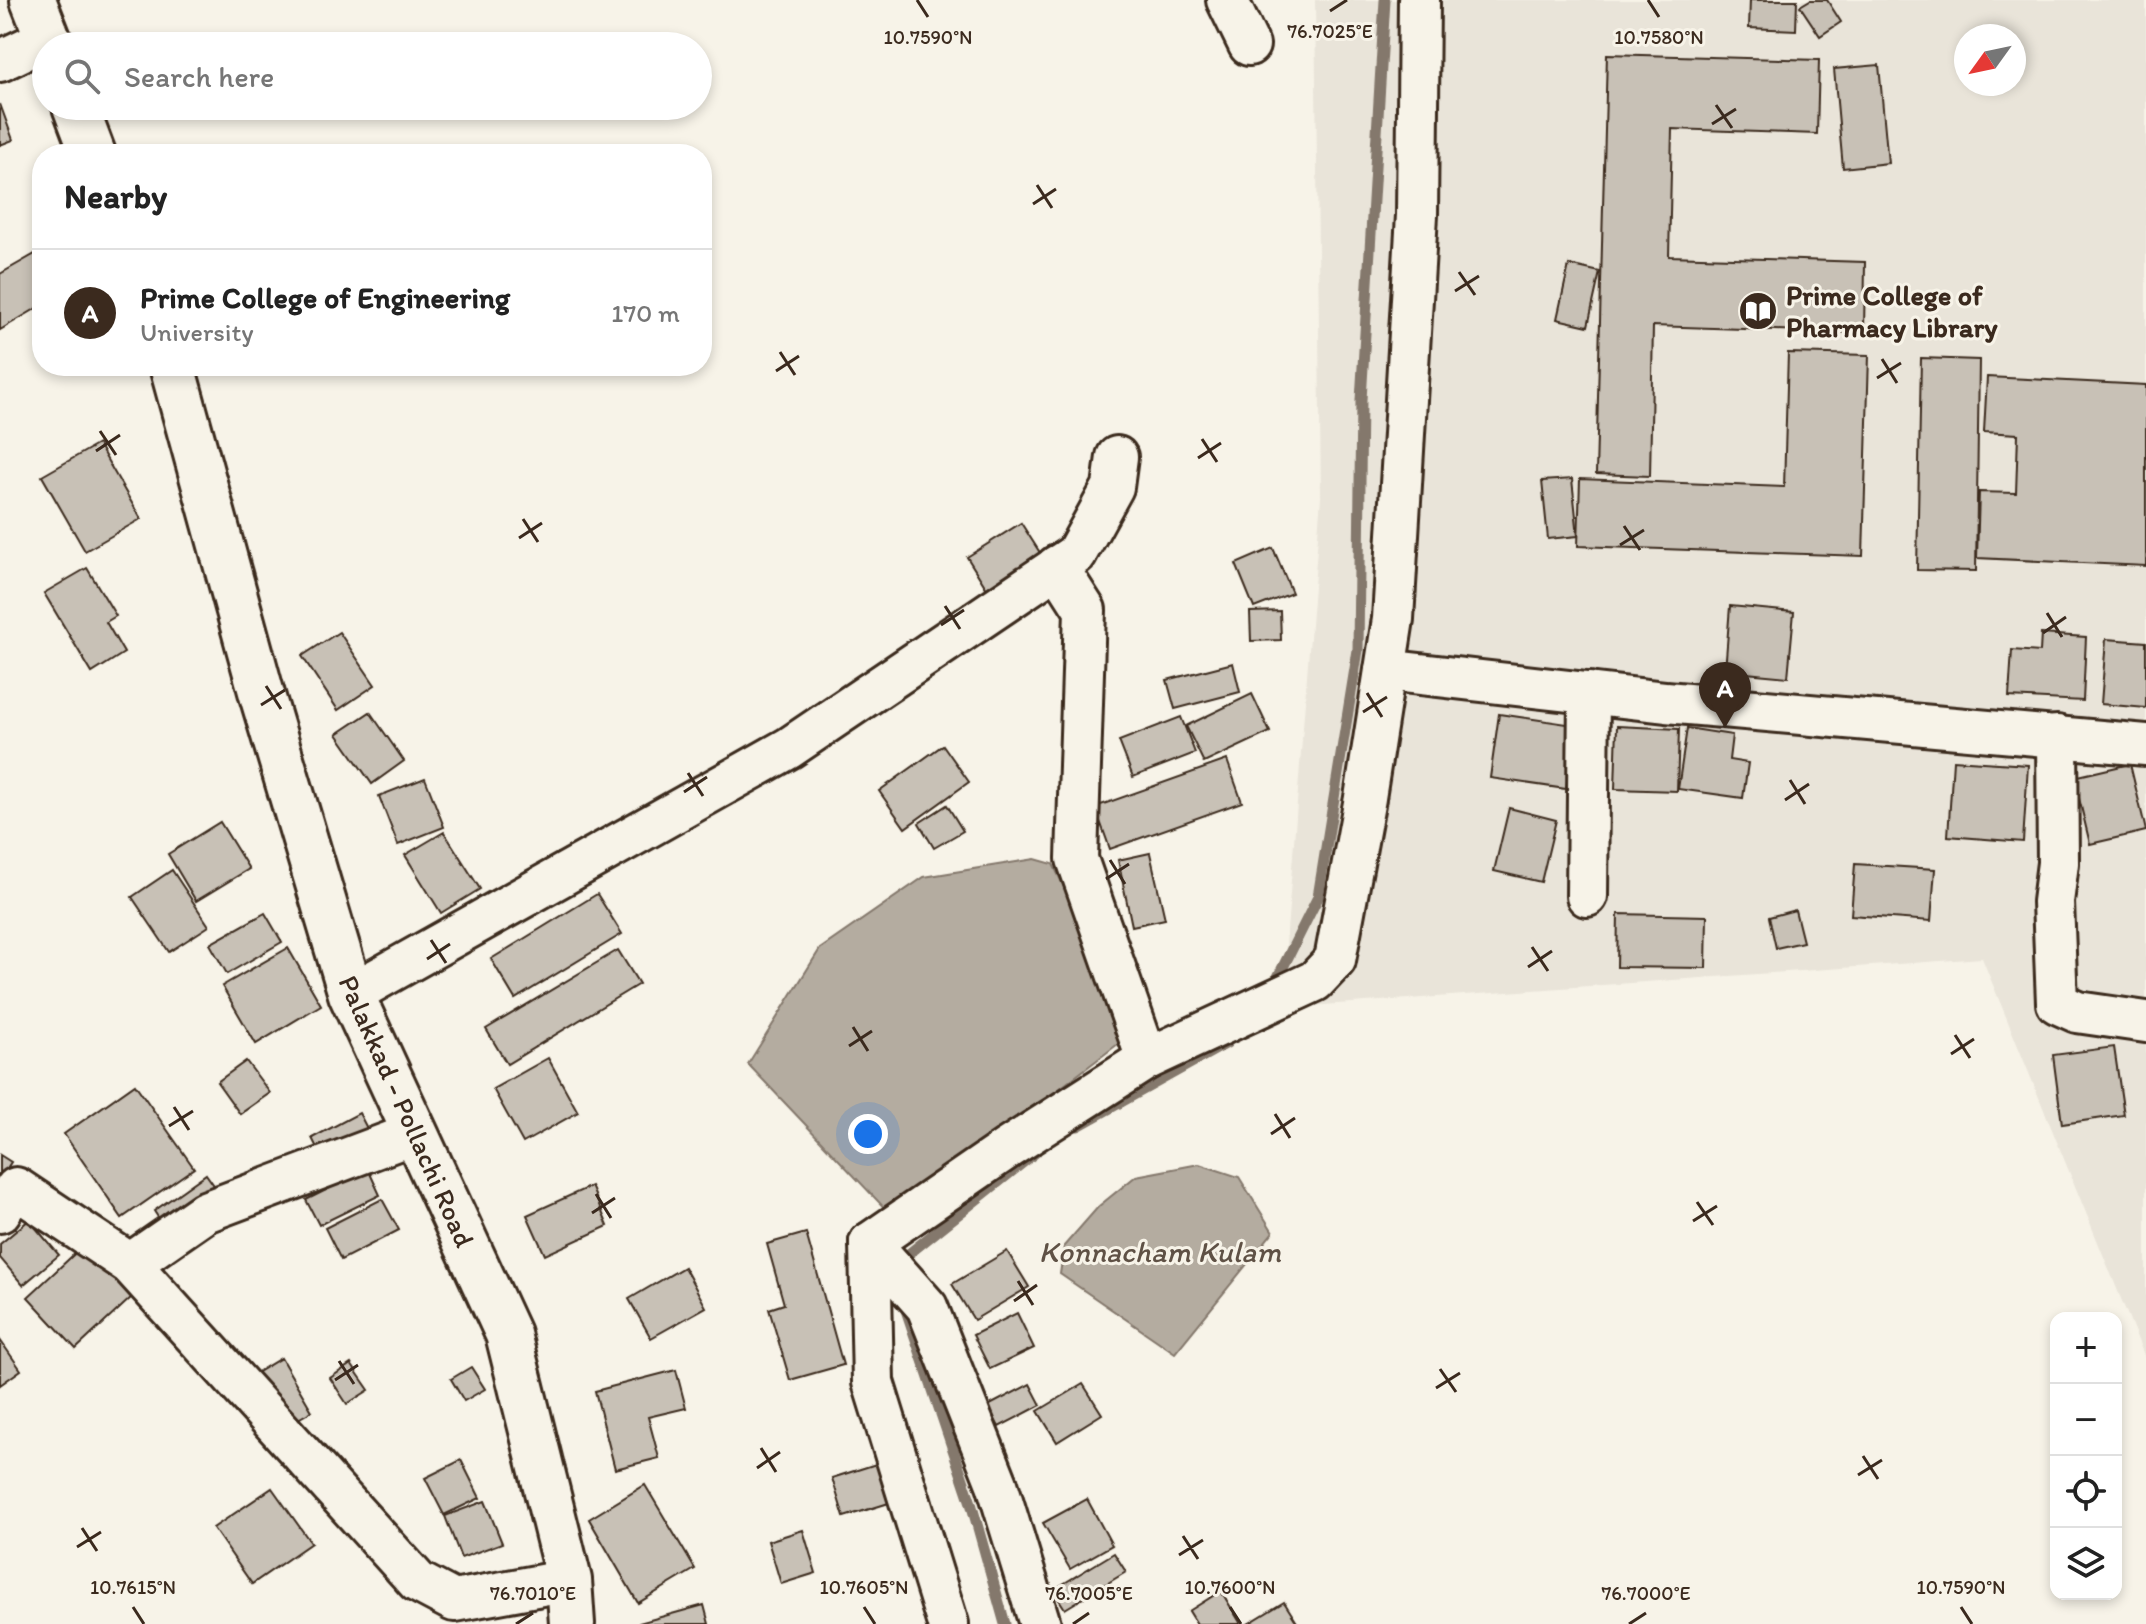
<!DOCTYPE html>
<html lang="en">
<head>
<meta charset="utf-8">
<style>
  :root { --surface:#fff; --page:#f2f2f2; --text:#222; --muted:#767676; --line:#e0e0e0; --accent:#3b2a1e }
  body { margin:0; font-family:Itim,sans-serif; background:var(--page); color:var(--text) }
  .controls { position:absolute; right:24px; bottom:24px; display:grid; overflow:hidden; border-radius:16px; box-shadow:0 4px 12px #0003 }
  .controls button { width:72px; height:72px; display:grid; place-items:center; padding:0; border:0; border-bottom:2px solid var(--line); background:var(--surface); color:var(--text); font:40px sans-serif }
  .compass { position:absolute; left:1954px; top:24px; width:72px; height:72px; border-radius:50%; background:var(--surface); box-shadow:0 4px 12px #0003; rotate:237deg }
  .you { position:absolute; left:868px; top:1134px; width:28px; height:28px; margin:-20px; border:6px solid #fff; border-radius:50%; background:#1a73e8; box-shadow:0 0 0 12px #1a73e833 }
  .badge { display:grid; place-items:center; width:52px; height:52px; border-radius:50%; background:var(--accent); color:#fff; font-size:26px; font-weight:700 }
  .pin { position:absolute; translate:-50% -66px; filter:drop-shadow(0 2px 4px #0008) }
  .pin::after { content:''; position:absolute; top:42px; width:28px; height:24px; background:inherit; clip-path:polygon(0 0,100% 0,50% 100%) }
  .list { margin:0; padding:0; list-style:none }
  h2 { display:flex; justify-content:space-between; align-items:center; height:104px; margin:0; padding:0 32px; font-size:34px }
  h2 small { font-size:26px; font-weight:400; color:var(--muted) }
  .list li { display:grid; grid-template-columns:52px 1fr auto; gap:24px; align-items:center; box-sizing:border-box; height:128px; padding:0 32px; border-top:2px solid var(--line) }
  .list b { display:block; font-size:30px; white-space:nowrap }
  .list p { margin:0; font-size:26px; white-space:nowrap; color:var(--muted) }
  .list em { font-size:26px; font-style:normal; color:var(--muted) }
  .icon { flex:none; width:44px; height:44px; fill:none; stroke:currentColor; stroke-width:2; stroke-linecap:round; stroke-linejoin:round }
  .map { position:relative; flex:none; width:2146px; height:1624px; overflow:hidden }
  .search { position:absolute; background:var(--surface); box-shadow:0 4px 12px #0003; left:32px; top:32px; width:680px; height:88px; display:flex; align-items:center; gap:20px; box-sizing:border-box; padding:0 28px; border-radius:44px; color:var(--muted); font-size:30px }
  .panel { position:absolute; background:var(--surface); box-shadow:0 4px 12px #0003; left:32px; top:144px; width:680px; height:232px; border-radius:32px }
  .map>svg:first-child { display:block }
</style>
</head>
<body>
<div class="map">
<svg width="2146" height="1624" viewBox="0 0 2146 1624">
  <rect width="100%" height="100%" fill="#f7f3e8"/>
  <filter id="ink" filterUnits="userSpaceOnUse"><feTurbulence type="fractalNoise" baseFrequency=".0125" numOctaves="2"/><feDisplacementMap in="SourceGraphic" scale="16" xChannelSelector="R" yChannelSelector="G"/><feConvolveMatrix kernelMatrix="1 2 1 2 8 2 1 2 1" color-interpolation-filters="sRGB"/></filter>
  <g filter="url(#ink)">
    <path fill="#e9e4d9" fill-rule="evenodd" d="M 1315,0 L 2146,0 L 2146,1360 L 1982,958 L 1281,1008 L 1321,497 ZM 1966,36 L 2014,36 L 2014,84 L 1966,84 Z"/>
    <g fill="#b4aca0" stroke="#84786c" stroke-width="2">
      <polygon points="1035,859 1053,864 1092,945 1122,1041 892,1216 748,1064 820,949 924,877"/>
      <polygon points="1199,1164 1239,1177 1273,1232 1175,1353 1060,1274 1064,1246 1099,1206 1136,1176"/>
    </g>
    <g fill="none" stroke-linecap="round" stroke-linejoin="round">
      <g stroke="#84786c" stroke-width="11">
        <polyline points="1272,989 1318,897 1358,650 1361,400 1385,0"/>
        <polyline points="1078,1126 1227,1043"/>
        <polyline points="896,1264 1036,1152"/>
        <polyline points="904,1304 971,1503 1005,1624"/>
      </g>
    </g>
    <g fill="#c8c1b6" stroke="#3b2a1e" stroke-width="2">
      <polygon points="1750,0 1797,0 1796,30 1749,28"/>
      <polygon points="1810,0 1827,0 1841,22 1820,36 1800,6"/>
      <polygon points="1607,54 1819,60 1817,134 1672,129 1669,256 1865,262 1864,333 1653,326 1650,476 1596,474"/>
      <polygon points="1879,65 1888,163 1843,168 1834,69"/>
      <polygon points="0,104 13,140 0,145"/>
      <polygon points="42,250 42,305 0,330 0,274"/>
      <polygon points="1569,265 1600,272 1588,326 1557,319"/>
      <polygon points="1788,353 1869,355 1863,556 1578,546 1580,479 1784,487"/>
      <polygon points="1921,358 1979,360 1976,571 1917,570"/>
      <polygon points="1987,377 2146,385 2146,566 1977,558 1979,492 2016,493 2018,434 1984,432"/>
      <polygon points="98,444 141,519 85,551 42,476"/>
      <polygon points="1572,479 1578,536 1548,539 1542,481"/>
      <polygon points="1021,523 1044,559 990,594 967,557"/>
      <polygon points="1273,548 1292,593 1254,608 1236,564"/>
      <polygon points="87,568 116,616 106,622 124,653 92,673 44,593"/>
      <polygon points="1730,606 1794,612 1788,677 1725,671"/>
      <polygon points="1280,611 1281,640 1251,641 1250,612"/>
      <polygon points="339,632 375,685 338,710 302,656"/>
      <polygon points="2041,634 2086,637 2083,701 2009,697 2012,650 2040,652"/>
      <polygon points="2106,639 2146,642 2146,708 2101,704"/>
      <polygon points="1233,663 1240,692 1175,709 1167,680"/>
      <polygon points="1252,694 1270,732 1204,763 1186,726"/>
      <polygon points="370,712 404,761 372,784 337,734"/>
      <polygon points="1499,714 1574,725 1566,789 1490,778"/>
      <polygon points="1181,717 1195,753 1133,777 1119,741"/>
      <polygon points="1617,726 1679,729 1677,791 1615,789"/>
      <polygon points="1687,728 1732,735 1729,760 1748,763 1743,798 1678,789"/>
      <polygon points="943,745 969,782 905,828 879,791"/>
      <polygon points="1227,760 1242,802 1110,849 1095,807"/>
      <polygon points="1953,760 2028,765 2023,842 1948,836"/>
      <polygon points="2130,764 2146,831 2090,844 2074,777"/>
      <polygon points="425,778 444,827 398,845 379,796"/>
      <polygon points="947,805 963,831 934,848 919,823"/>
      <polygon points="1509,808 1556,820 1541,882 1494,871"/>
      <polygon points="220,822 249,869 196,901 168,854"/>
      <polygon points="444,832 480,889 441,913 405,855"/>
      <polygon points="1150,853 1165,919 1132,926 1118,860"/>
      <polygon points="1855,864 1935,869 1931,921 1851,915"/>
      <polygon points="172,870 209,926 169,952 132,897"/>
      <polygon points="597,894 622,934 515,999 491,959"/>
      <polygon points="1795,910 1803,942 1776,948 1769,917"/>
      <polygon points="265,913 282,942 227,974 210,944"/>
      <polygon points="1618,914 1707,916 1706,968 1617,967"/>
      <polygon points="288,948 321,1005 256,1044 222,986"/>
      <polygon points="618,950 639,984 507,1064 486,1029"/>
      <polygon points="2114,1047 2124,1115 2062,1124 2053,1055"/>
      <polygon points="548,1058 578,1112 523,1143 493,1089"/>
      <polygon points="246,1061 270,1093 240,1114 217,1082"/>
      <polygon points="135,1084 194,1168 122,1218 64,1134"/>
      <polygon points="359,1113 372,1138 324,1162 312,1138"/>
      <polygon points="0,1155 11,1162 0,1179"/>
      <polygon points="368,1169 380,1195 319,1225 306,1200"/>
      <polygon points="206,1174 218,1191 165,1228 154,1211"/>
      <polygon points="591,1186 608,1226 545,1255 527,1215"/>
      <polygon points="382,1199 399,1230 341,1260 325,1228"/>
      <polygon points="29,1220 59,1255 23,1285 0,1258 0,1244"/>
      <polygon points="806,1233 843,1365 790,1380 769,1309 784,1304 767,1244"/>
      <polygon points="84,1245 133,1296 76,1349 28,1297"/>
      <polygon points="1007,1251 1029,1287 974,1320 952,1284"/>
      <polygon points="684,1267 706,1307 651,1338 629,1299"/>
      <polygon points="1017,1313 1034,1348 990,1369 973,1335"/>
      <polygon points="0,1340 21,1370 0,1385"/>
      <polygon points="281,1358 312,1411 272,1434 241,1382"/>
      <polygon points="351,1364 369,1390 347,1404 330,1378"/>
      <polygon points="471,1367 485,1389 464,1401 451,1379"/>
      <polygon points="676,1370 686,1408 648,1417 659,1458 615,1469 595,1391"/>
      <polygon points="1030,1384 1041,1405 999,1427 988,1406"/>
      <polygon points="1083,1384 1102,1414 1057,1442 1038,1411"/>
      <polygon points="892,1459 905,1498 844,1517 832,1478"/>
      <polygon points="461,1460 480,1498 444,1515 425,1478"/>
      <polygon points="645,1485 695,1569 638,1603 589,1519"/>
      <polygon points="272,1488 311,1543 252,1584 213,1528"/>
      <polygon points="1087,1499 1112,1545 1070,1569 1043,1523"/>
      <polygon points="485,1501 502,1543 461,1558 445,1516"/>
      <polygon points="803,1530 816,1573 781,1584 768,1541"/>
      <polygon points="1114,1553 1126,1572 1065,1609 1053,1590"/>
      <polygon points="1221,1591 1241,1624 1197,1624 1189,1611"/>
      <polygon points="1284,1602 1298,1624 1248,1624"/>
      <polygon points="704,1605 709,1624 639,1624 639,1623"/>
    </g>
    <g fill="none" stroke-linecap="round" stroke-linejoin="round">
      <defs>
        <g id="minor">
          <polyline points="1227,0 1249,45"/>
          <polyline points="0,61 48,38"/>
          <polyline points="1057,566 1085,610 1077,859 1147,1059"/>
          <polyline points="1385,670 1666,702 2146,745"/>
          <polyline points="2057,736 2058,863 2053,902 2057,1003 2077,1012 2146,1022"/>
          <polyline points="1587,896 1589,693"/>
          <polyline points="351,994 789,748 1076,554 1113,487 1117,457"/>
          <polyline points="0,1212 16,1188 130,1264 418,1582 454,1601 569,1580"/>
          <polyline points="870,1243 1008,1148 1147,1059 1315,981 1335,960 1365,798 1393,619 1417,215 1419,0"/>
          <polyline points="870,1243 927,1307 997,1484 1040,1624"/>
          <polyline points="870,1243 873,1382 948,1624"/>
          <polyline points="130,1264 205,1212 415,1133"/>
        </g>
        <g id="primary">
          <polyline points="33,0 51,46"/>
          <polyline points="75,106 93,154"/>
          <polyline points="172,366 262,695 351,994 508,1334 569,1580 572,1624"/>
        </g>
      </defs>
      <use href="#minor" stroke="#3b2a1e" stroke-width="46"/>
      <use href="#primary" stroke="#3b2a1e" stroke-width="50"/>
      <use href="#minor" stroke="#f7f3e8" stroke-width="40"/>
      <use href="#primary" stroke="#f7f3e8" stroke-width="44"/>
    </g>
  </g>
  <path fill="none" stroke="#3b2a1e" stroke-width="3" d="M 917,0 L 928,17M 1648,0 L 1659,17M 1330,11 L 1347,0M 1716,105 L 1732,128M 1712,124 L 1736,109M 1037,185 L 1052,208M 1033,204 L 1056,189M 1459,272 L 1475,295M 1455,291 L 1479,276M 780,352 L 795,375M 1882,359 L 1897,383M 776,371 L 799,356M 1877,378 L 1901,363M 100,431 L 116,455M 1202,439 L 1217,462M 96,451 L 120,435M 1198,458 L 1221,443M 523,519 L 538,542M 1624,526 L 1640,550M 519,538 L 542,523M 1620,545 L 1644,530M 945,606 L 960,629M 2047,613 L 2062,637M 941,625 L 964,610M 2043,633 L 2066,617M 266,686 L 281,709M 1367,693 L 1382,717M 261,705 L 285,690M 1363,712 L 1387,697M 688,773 L 703,796M 1790,780 L 1805,804M 684,792 L 707,777M 1785,800 L 1809,784M 1110,860 L 1125,884M 1106,879 L 1129,864M 431,940 L 446,963M 1532,947 L 1548,971M 427,959 L 450,944M 1528,967 L 1552,951M 853,1027 L 868,1051M 1955,1035 L 1970,1058M 849,1046 L 872,1031M 1951,1054 L 1974,1039M 174,1107 L 189,1130M 1275,1114 L 1290,1138M 169,1126 L 193,1111M 1271,1134 L 1295,1118M 596,1194 L 611,1218M 1697,1202 L 1713,1225M 592,1213 L 615,1198M 1693,1221 L 1717,1206M 1018,1281 L 1033,1305M 1014,1301 L 1037,1285M 339,1361 L 354,1384M 1440,1369 L 1456,1392M 335,1380 L 358,1365M 1436,1388 L 1460,1373M 761,1448 L 776,1472M 1863,1456 L 1878,1479M 757,1468 L 780,1452M 1858,1475 L 1882,1460M 82,1528 L 97,1551M 1183,1536 L 1198,1559M 77,1547 L 101,1532M 1179,1555 L 1203,1540M 133,1607 L 144,1624M 864,1607 L 875,1624M 1230,1607 L 1241,1624M 1961,1607 L 1972,1624M 516,1624 L 533,1613M 1073,1624 L 1089,1613M 1629,1624 L 1646,1613"/>
  <defs>
    <symbol id="library-disc" viewBox="-11 -11 22 22"><circle r="9.5" fill="#3b2a1e" stroke="#f7f3e8"/><path d="M-6-4Q-3-5.5-.7-3.5V5Q-3 3-6 4ZM6-4Q3-5.5 .7-3.5V5Q3 3 6 4Z" fill="#fff"/></symbol>
  </defs>
  <g fill-rule="evenodd">
    <use href="#library-disc" x="1736" y="289" width="44" height="44"/>
  </g>
  <g text-anchor="middle" stroke-width="6" stroke-linejoin="round" paint-order="stroke">
    <g font-size="28" font-weight="bold" fill="#3b2a1e" stroke="#f7f3e8" text-anchor="start">
      <text x="1786" y="305">Prime College of<tspan x="1786" dy="32">Pharmacy Library</tspan></text>
    </g>
    <g font-size="28" fill="#3b2a1e" stroke="#f7f3e8">
      <text transform="translate(407 1111) rotate(66)" y="10">Palakkad - Pollachi Road</text>
    </g>
    <g font-size="30" font-style="italic" fill="#5f5145" stroke="#f7f3e8">
      <text x="1160" y="1262">Konnacham Kulam</text>
    </g>
  </g>
  <g font-size="20" text-anchor="middle" fill="#3b2a1e" stroke="#f7f3e8" stroke-width="6" stroke-linejoin="round" paint-order="stroke">
    <text x="1330" y="38">76.7025°E</text>
    <text x="928" y="44">10.7590°N</text>
    <text x="1659" y="44">10.7580°N</text>
    <text x="133" y="1594">10.7615°N</text>
    <text x="864" y="1594">10.7605°N</text>
    <text x="1230" y="1594">10.7600°N</text>
    <text x="1961" y="1594">10.7590°N</text>
    <text x="533" y="1600">76.7010°E</text>
    <text x="1089" y="1600">76.7005°E</text>
    <text x="1646" y="1600">76.7000°E</text>
  </g>
</svg>
<div class="controls">
<button>+</button>
<button>−</button>
<button><svg class="icon" aria-label="locate" viewBox="0 0 24 24"><circle cx="12" cy="12" r="6"/><path d="M12 2v4M12 18v4M2 12h4M18 12h4"/></svg></button>
<button><svg class="icon" aria-label="layers" viewBox="0 0 24 24"><path d="M12 4l9 5-9 5-9-5zM3 14l9 5 9-5"/></svg></button>
</div>
<svg class="compass" viewBox="-18 -18 36 36"><path d="M0-13l5 13h-10z" fill="#e53935"/><path d="M0 13l5-13h-10z" fill="#767676"/></svg>
<div class="you"></div>
<div class="pin badge" style="left:1725px;top:728px">A</div>
<div class="search"><svg class="icon" aria-label="search" viewBox="0 0 24 24"><circle cx="10" cy="10" r="6"/><path d="M15 15l6 6"/></svg>Search here</div>
<section class="panel">
<h2>Nearby<small></small></h2>
<ul class="list">
<li><span class="badge">A</span><div><b>Prime College of Engineering</b><p>University</p></div><em>170 m</em></li>
</ul>
</section>
</div>
</body>
</html>
